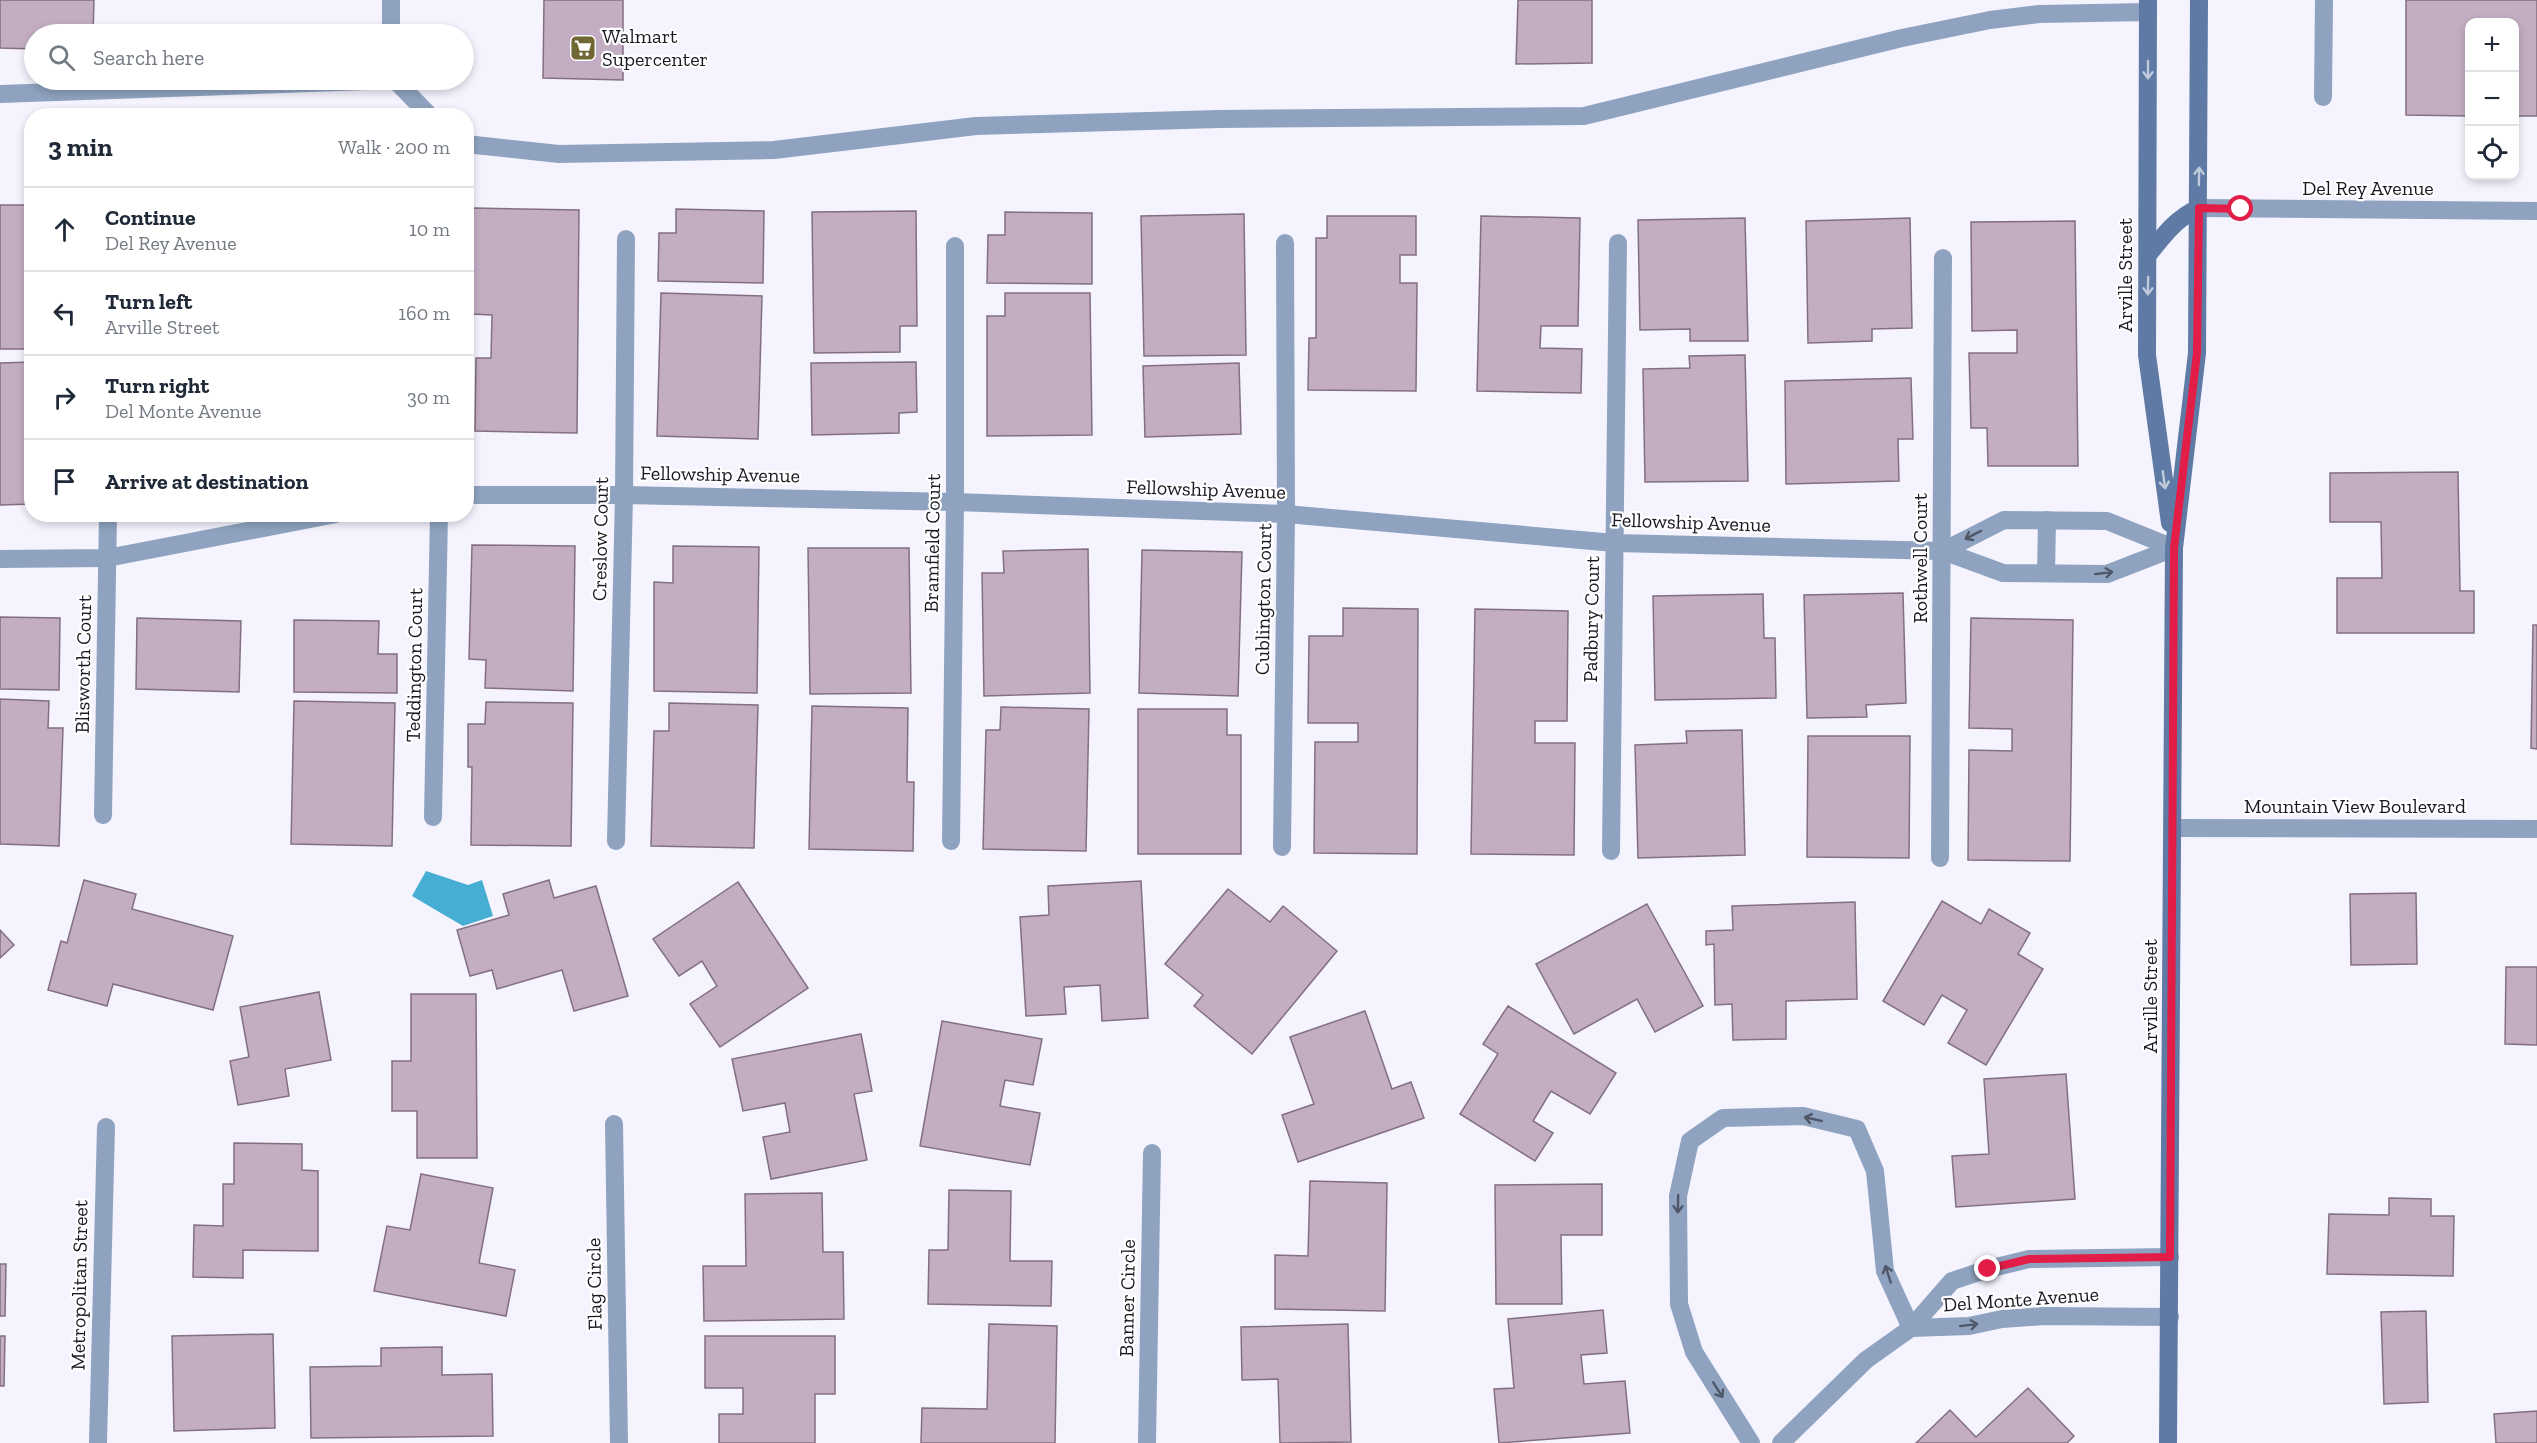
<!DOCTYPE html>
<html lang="en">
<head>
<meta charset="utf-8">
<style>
  :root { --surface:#fff; --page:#f6f6f7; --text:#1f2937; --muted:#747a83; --line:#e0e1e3 }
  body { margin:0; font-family:"Zilla Slab",serif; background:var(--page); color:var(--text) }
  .controls { position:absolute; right:18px; top:18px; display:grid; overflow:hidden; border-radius:12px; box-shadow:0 3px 9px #0003 }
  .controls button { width:54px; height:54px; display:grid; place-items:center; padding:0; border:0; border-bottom:2px solid var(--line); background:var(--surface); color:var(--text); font:30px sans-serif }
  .stop { position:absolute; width:18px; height:18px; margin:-14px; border:4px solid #e11d48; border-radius:50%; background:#fff }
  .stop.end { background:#e11d48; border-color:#fff; box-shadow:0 2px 6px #0008 }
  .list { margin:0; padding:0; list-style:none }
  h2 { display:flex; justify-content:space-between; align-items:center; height:78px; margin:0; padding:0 24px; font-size:26px }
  h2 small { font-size:20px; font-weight:400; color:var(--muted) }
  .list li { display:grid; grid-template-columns:39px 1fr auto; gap:18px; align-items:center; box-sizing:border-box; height:84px; padding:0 24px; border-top:2px solid var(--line) }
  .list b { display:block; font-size:22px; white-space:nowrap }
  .list p { margin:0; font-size:20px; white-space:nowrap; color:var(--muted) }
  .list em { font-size:20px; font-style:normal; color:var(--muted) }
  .icon { flex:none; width:33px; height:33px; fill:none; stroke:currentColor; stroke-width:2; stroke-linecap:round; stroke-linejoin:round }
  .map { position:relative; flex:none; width:2537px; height:1443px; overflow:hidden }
  .search { position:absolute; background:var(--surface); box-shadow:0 3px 9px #0003; left:24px; top:24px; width:450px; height:66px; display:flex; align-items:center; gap:15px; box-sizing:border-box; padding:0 21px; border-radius:33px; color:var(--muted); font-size:22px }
  .panel { position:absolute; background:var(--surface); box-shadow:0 3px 9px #0003; left:24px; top:108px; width:450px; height:414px; border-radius:24px }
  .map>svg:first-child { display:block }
</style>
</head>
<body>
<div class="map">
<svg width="2537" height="1443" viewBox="0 0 2537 1443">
  <rect width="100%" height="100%" fill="#f4f3fe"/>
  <polygon fill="#47aed3" points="426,871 468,885 482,880 493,916 463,926 412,896"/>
  <g fill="#c3adc3" stroke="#836f83" stroke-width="1.5">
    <polygon points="0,0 94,0 93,34 34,34 34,49 0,48"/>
    <polygon points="544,0 623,0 623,80 543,78"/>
    <polygon points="1518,0 1592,0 1592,63 1516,64"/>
    <polygon points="2406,0 2537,0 2537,116 2514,116 2514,22 2470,22 2470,116 2406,115"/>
    <rect x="0" y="205" width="32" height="144"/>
    <polygon points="473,208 579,210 577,433 475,431 476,358 491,358 492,315 471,314"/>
    <polygon points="676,209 764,211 763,283 658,281 659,233 676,233"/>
    <polygon points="916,211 917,326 900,326 900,352 814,353 812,212"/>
    <polygon points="1005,212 1092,213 1092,284 987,283 988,235 1005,235"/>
    <polygon points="1244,214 1246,355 1144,356 1141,216"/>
    <polygon points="1327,216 1416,216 1416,255 1400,255 1400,283 1417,283 1416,391 1308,390 1309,338 1316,338 1316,238 1327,238"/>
    <polygon points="1481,216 1580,218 1578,326 1541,326 1540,348 1582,349 1581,393 1477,391"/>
    <polygon points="1745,218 1748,341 1690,341 1690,329 1640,330 1638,220"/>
    <polygon points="1910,218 1912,328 1872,329 1872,341 1808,343 1806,221"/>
    <polygon points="2075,221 2078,466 1988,466 1987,428 1971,428 1969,353 2017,353 2017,330 1972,331 1971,222"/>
    <polygon points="661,293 762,296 758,439 657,436"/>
    <polygon points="1005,293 1090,293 1092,435 987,436 987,316 1005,316"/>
    <polygon points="1745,355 1748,481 1645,482 1643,369 1690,368 1689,356"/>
    <polygon points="32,362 32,504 0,505 0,363"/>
    <polygon points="916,362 917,412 899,413 899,433 812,435 811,363"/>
    <polygon points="1239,363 1241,434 1145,437 1143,366"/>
    <polygon points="1911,378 1913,439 1898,439 1899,481 1786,484 1785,381"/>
    <polygon points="2458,472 2460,591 2474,591 2474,633 2337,633 2337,578 2382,578 2381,522 2330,522 2330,473"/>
    <polygon points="472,545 575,546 573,691 485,688 486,660 469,659"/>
    <polygon points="673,546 759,547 757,693 654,691 654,582 673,583"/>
    <polygon points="808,548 909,548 911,693 810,694"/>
    <polygon points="1088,549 1090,693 984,696 982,573 1004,573 1003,551"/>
    <polygon points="1142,550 1242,552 1238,696 1139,693"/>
    <polygon points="1903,593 1906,703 1866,705 1867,717 1807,718 1804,595"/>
    <polygon points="1763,594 1764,638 1775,638 1776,698 1655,700 1653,596"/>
    <polygon points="1343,608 1418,609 1417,854 1314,853 1315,742 1358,742 1358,723 1308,723 1309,636 1343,636"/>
    <polygon points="1475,609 1568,611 1567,721 1535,721 1535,743 1575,743 1574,855 1471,854"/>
    <polygon points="0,617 60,618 59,690 0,689"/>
    <polygon points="137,618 241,621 239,692 136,689"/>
    <polygon points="1971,618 2073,620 2070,861 1968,860 1969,750 2012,751 2012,729 1969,728"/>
    <polygon points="294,620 379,621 378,654 397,654 397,693 294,692"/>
    <polygon points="2533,625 2537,625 2537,749 2531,748"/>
    <polygon points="0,699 49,701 48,728 63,728 59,846 0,844"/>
    <polygon points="294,701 395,703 392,846 291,844"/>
    <polygon points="486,702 573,703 571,846 471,845 472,767 468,767 468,724 485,724"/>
    <polygon points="669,703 758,705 754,848 651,846 654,731 669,731"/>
    <polygon points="812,706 908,708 907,782 914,782 913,851 809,849"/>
    <polygon points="1001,707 1089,709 1086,851 983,849 986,730 1000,730"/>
    <polygon points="1138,709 1227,709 1227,735 1241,735 1241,854 1138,854"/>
    <polygon points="1742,730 1745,855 1638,858 1635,745 1687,743 1686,731"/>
    <polygon points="1808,736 1910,736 1909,858 1807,857"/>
    <polygon points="84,880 136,894 132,909 233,936 213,1010 113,984 107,1006 48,990 61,941 67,943"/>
    <polygon points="549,880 554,898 596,886 628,996 574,1011 562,970 497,989 492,970 470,976 457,930 509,915 503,894"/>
    <polygon points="1141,881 1148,1018 1102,1021 1100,985 1064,987 1066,1014 1026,1016 1020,917 1049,915 1048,886"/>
    <polygon points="738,882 808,988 720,1047 690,1004 717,986 702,961 679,976 653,939"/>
    <polygon points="1228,889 1270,922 1283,906 1337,951 1252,1054 1194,1006 1203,995 1165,964"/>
    <polygon points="2416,893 2417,964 2351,965 2350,894"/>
    <polygon points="1942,901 1981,924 1989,909 2030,933 2018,954 2043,969 1986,1065 1948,1043 1967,1010 1942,995 1924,1025 1883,1001"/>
    <polygon points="1855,902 1857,999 1786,1001 1786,1039 1733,1040 1732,1004 1715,1005 1714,944 1706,945 1706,931 1733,930 1732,906"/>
    <polygon points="1647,904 1703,1006 1655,1032 1637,999 1574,1034 1536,964"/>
    <polygon points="0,930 14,945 0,958"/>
    <polygon points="2506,967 2537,967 2537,1045 2505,1044"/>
    <polygon points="319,992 331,1060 285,1069 289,1096 238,1105 230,1061 249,1057 240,1007"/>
    <polygon points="411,994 476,994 477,1158 417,1158 417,1111 392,1111 392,1061 411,1061"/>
    <polygon points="1508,1006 1616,1073 1590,1114 1551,1091 1533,1121 1553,1133 1535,1161 1460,1114 1498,1054 1483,1044"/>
    <polygon points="1365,1011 1392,1089 1411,1082 1424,1118 1298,1162 1282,1115 1314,1104 1290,1037"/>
    <polygon points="942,1021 1042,1039 1033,1085 1005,1080 1000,1106 1040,1113 1030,1165 920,1146"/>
    <polygon points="861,1034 872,1091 854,1094 867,1160 771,1179 763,1137 790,1132 785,1103 743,1111 732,1059"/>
    <polygon points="2066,1074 2075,1199 1956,1207 1952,1156 1989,1154 1984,1079"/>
    <polygon points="234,1143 302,1144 302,1170 318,1171 318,1251 243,1250 243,1278 193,1277 194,1225 223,1226 223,1184 234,1184"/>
    <polygon points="421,1174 493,1188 479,1263 515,1270 506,1316 374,1291 387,1226 410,1230"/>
    <polygon points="1310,1181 1387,1183 1385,1311 1275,1309 1275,1255 1308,1256"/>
    <polygon points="1602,1184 1602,1235 1561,1235 1562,1304 1496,1304 1495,1185"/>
    <polygon points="949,1190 1011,1191 1010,1261 1052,1261 1051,1306 928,1304 929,1250 948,1250"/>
    <polygon points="822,1193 823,1252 843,1252 844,1319 704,1321 703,1266 746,1266 745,1194"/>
    <polygon points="2389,1198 2431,1199 2431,1216 2454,1216 2453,1276 2327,1274 2329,1214 2389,1215"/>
    <polygon points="0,1264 6,1264 5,1316 0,1316"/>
    <polygon points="1603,1310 1607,1353 1581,1355 1584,1384 1625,1381 1630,1433 1499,1443 1494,1389 1514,1388 1508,1319"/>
    <polygon points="2426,1311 2428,1402 2384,1404 2381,1312"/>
    <polygon points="989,1324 1057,1326 1055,1443 921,1443 922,1408 987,1409"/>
    <polygon points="1348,1324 1351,1442 1280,1443 1278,1379 1242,1380 1241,1327"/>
    <polygon points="273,1334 275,1428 174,1431 172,1336"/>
    <polygon points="0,1336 5,1336 4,1386 0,1386"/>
    <polygon points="705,1336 835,1336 835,1394 815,1394 815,1443 719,1443 719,1414 743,1414 743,1388 705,1388"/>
    <polygon points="442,1347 442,1375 492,1374 493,1436 311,1438 310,1367 381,1366 381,1348"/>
    <polygon points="2028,1388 2074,1436 2067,1443 1916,1443 1950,1410 1976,1437"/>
    <polygon points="2537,1411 2537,1443 2496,1443 2494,1414"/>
  </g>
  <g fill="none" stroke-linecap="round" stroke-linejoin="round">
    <g stroke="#8fa3c0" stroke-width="18">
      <polyline points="391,0 391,34"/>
      <polyline points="395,80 430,116"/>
      <polyline points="0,94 395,80"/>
      <polyline points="2323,97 2324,0"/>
      <polyline points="466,144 559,154 774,150 976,126 1219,119 1584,116 1902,38 1990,20 2039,14 2148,12"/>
      <polyline points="2046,573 2047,520"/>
    </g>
    <g stroke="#8fa3c0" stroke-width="18">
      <polyline points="2199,208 2537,211"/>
      <polyline points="466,495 624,495 955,502 1286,514 1615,543 1943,551 2003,573 2107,574 2174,548"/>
      <polyline points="1943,551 2004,520 2107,521 2174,548"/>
      <polyline points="0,559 107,558 336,514"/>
      <polyline points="103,815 108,514"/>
      <polyline points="433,817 439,514"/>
      <polyline points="2173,828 2537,829"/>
      <polyline points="616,841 624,495 626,239"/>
      <polyline points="951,841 955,502 955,246"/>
      <polyline points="1282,847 1286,514 1285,243"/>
      <polyline points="1611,851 1618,243"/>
      <polyline points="1940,858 1943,258"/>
      <polyline points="614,1124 619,1443"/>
      <polyline points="1911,1328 1969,1326 2002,1319 2044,1316 2170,1317"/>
      <polyline points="98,1443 106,1127"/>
      <polyline points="1147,1443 1152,1153"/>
      <polyline points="1751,1443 1694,1352 1679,1304 1678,1196 1690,1141 1723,1118 1803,1116 1857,1129 1875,1171 1885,1271 1911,1328"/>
      <polyline points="1781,1443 1866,1360 1911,1328 1952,1281 1988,1269 2029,1259 2170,1257"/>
    </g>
    <g stroke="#5f7ba5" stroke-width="18">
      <polyline points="2148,0 2147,355 2170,523"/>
      <path d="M 2148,255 C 2163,236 2176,218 2199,208"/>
      <polyline points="2168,1443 2174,548 2197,353 2199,0"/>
    </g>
  </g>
  <defs><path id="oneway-shaft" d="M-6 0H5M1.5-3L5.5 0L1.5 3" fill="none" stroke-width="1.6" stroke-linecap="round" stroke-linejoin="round" transform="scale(1.5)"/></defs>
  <g stroke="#bfcadb">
    <use href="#oneway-shaft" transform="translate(2148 70) rotate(90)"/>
    <use href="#oneway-shaft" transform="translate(2199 176) rotate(-89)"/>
    <use href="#oneway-shaft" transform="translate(2148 286) rotate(91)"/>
    <use href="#oneway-shaft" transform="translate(2164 480) rotate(82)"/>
  </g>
  <g stroke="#4f5769">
    <use href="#oneway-shaft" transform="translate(1973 535) rotate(153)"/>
    <use href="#oneway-shaft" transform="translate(2104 573) rotate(-7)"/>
    <use href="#oneway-shaft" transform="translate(1813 1119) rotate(-167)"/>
    <use href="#oneway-shaft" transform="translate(1678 1204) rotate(91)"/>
    <use href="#oneway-shaft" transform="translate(1888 1274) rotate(-108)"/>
    <use href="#oneway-shaft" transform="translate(1969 1325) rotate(-7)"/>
    <use href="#oneway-shaft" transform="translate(1718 1390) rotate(58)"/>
  </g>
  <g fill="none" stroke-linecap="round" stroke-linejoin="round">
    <polyline stroke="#e11d48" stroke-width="8" points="1988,1269 2029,1259 2170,1257 2174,548 2197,353 2199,208 2241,209"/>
  </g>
  <defs>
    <symbol id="supermarket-square" viewBox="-11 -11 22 22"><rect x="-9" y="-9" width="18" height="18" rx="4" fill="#706734" stroke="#fff"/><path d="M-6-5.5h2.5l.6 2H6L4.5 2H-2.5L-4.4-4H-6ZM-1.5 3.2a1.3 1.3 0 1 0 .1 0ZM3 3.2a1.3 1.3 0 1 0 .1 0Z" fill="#fff"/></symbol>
  </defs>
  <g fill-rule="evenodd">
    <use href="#supermarket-square" x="568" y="33" width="30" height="30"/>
  </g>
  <g text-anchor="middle" stroke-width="4.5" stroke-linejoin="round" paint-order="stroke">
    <g font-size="20" fill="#1a1822" stroke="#fff" text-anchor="start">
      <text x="602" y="43">Walmart<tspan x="602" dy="23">Supercenter</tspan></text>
    </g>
    <g font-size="20" fill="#1a1822" stroke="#fff">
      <text x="2368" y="195">Del Rey Avenue</text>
      <text transform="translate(2125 275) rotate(-90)" y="7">Arville Street</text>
      <text transform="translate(720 474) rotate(1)" y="7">Fellowship Avenue</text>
      <text transform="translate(1206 489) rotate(2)" y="7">Fellowship Avenue</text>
      <text transform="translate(1691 522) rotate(2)" y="7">Fellowship Avenue</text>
      <text transform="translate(600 539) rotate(-89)" y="7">Creslow Court</text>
      <text transform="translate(932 543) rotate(-89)" y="7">Bramfield Court</text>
      <text transform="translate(1920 558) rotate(-90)" y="7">Rothwell Court</text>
      <text transform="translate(1263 599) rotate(-89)" y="7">Cublington Court</text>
      <text transform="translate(1591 619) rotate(-89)" y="7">Padbury Court</text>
      <text transform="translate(83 664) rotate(-89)" y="7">Blisworth Court</text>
      <text transform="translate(414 665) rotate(-89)" y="7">Teddington Court</text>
      <text x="2355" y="813">Mountain View Boulevard</text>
      <text transform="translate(2150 996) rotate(-90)" y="7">Arville Street</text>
      <text transform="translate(594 1284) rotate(-91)" y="7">Flag Circle</text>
      <text transform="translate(79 1285) rotate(-89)" y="7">Metropolitan Street</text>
      <text transform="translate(1127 1298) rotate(-89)" y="7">Banner Circle</text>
      <text transform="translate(2021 1299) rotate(-4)" y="7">Del Monte Avenue</text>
    </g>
  </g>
</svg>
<div class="controls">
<button>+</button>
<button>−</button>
<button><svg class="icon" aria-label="locate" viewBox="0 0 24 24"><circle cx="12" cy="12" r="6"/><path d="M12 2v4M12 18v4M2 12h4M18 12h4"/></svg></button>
</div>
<div class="stop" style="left:2241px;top:209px"></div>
<div class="stop end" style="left:1988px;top:1269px"></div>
<div class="search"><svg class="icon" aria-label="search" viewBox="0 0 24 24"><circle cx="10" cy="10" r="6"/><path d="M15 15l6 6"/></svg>Search here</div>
<section class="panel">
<h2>3 min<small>Walk · 200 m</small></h2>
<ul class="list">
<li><svg class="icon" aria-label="ahead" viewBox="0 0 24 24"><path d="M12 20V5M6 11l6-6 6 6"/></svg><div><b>Continue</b><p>Del Rey Avenue</p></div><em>10 m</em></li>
<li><svg class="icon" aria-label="left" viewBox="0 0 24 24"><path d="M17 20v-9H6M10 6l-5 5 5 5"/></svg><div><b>Turn left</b><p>Arville Street</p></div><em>160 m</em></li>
<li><svg class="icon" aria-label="right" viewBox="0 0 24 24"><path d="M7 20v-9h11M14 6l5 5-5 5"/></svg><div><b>Turn right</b><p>Del Monte Avenue</p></div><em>30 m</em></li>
<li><svg class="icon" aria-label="arrive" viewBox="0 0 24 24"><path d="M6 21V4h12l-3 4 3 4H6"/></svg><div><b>Arrive at destination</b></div></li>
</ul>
</section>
</div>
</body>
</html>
